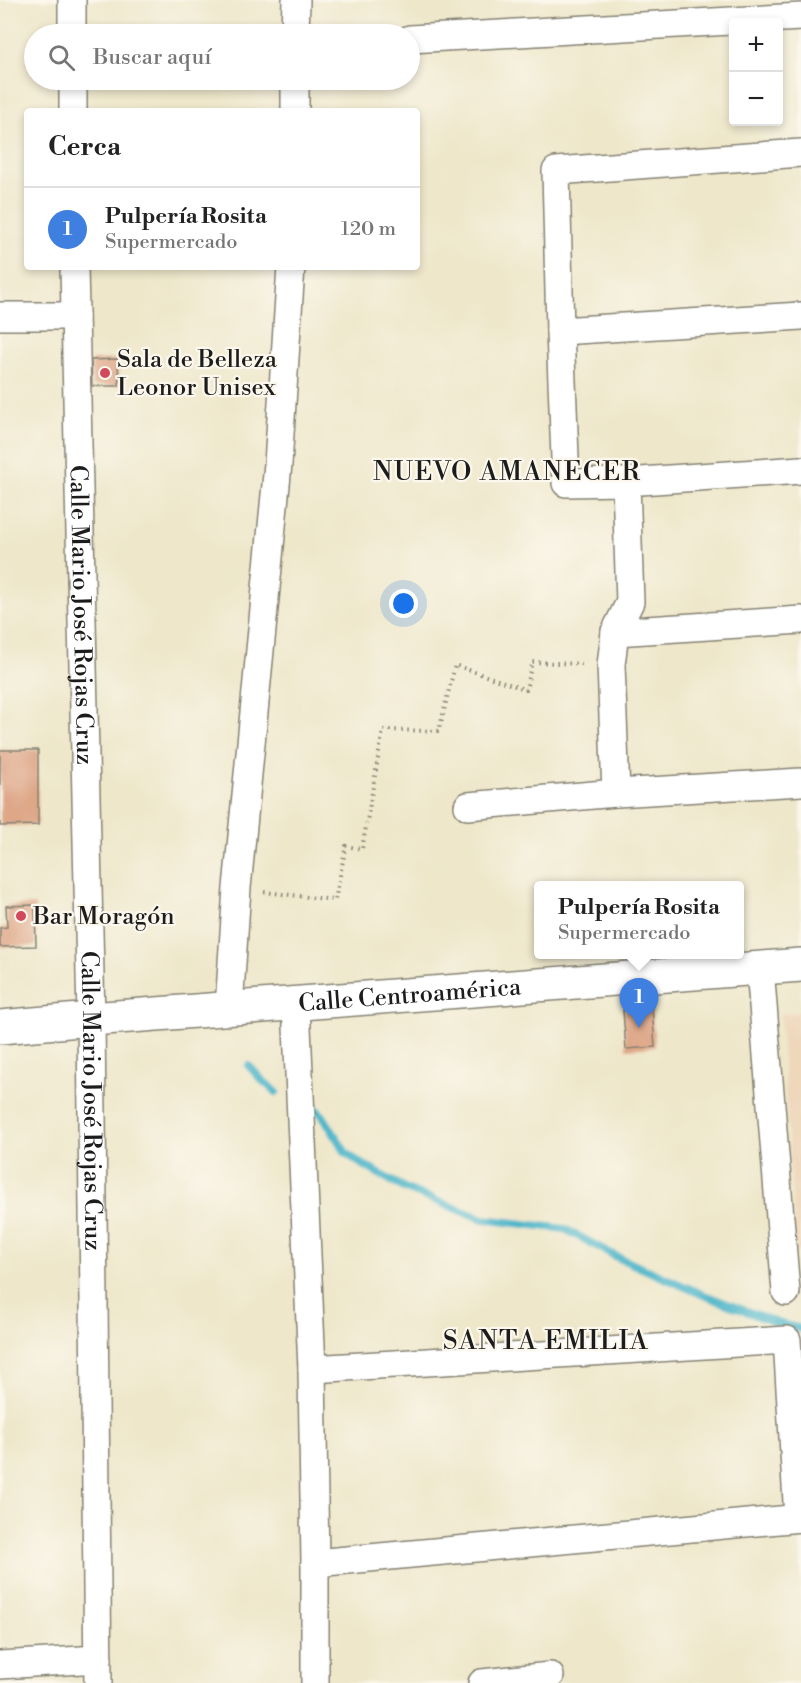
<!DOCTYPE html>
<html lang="es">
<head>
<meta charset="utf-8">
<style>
  :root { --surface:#fff; --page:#f6f6f6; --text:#222; --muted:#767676; --line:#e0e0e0; --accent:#0f766e }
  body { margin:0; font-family:"Libre Bodoni",serif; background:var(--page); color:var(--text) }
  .controls { position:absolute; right:18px; top:18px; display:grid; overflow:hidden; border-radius:6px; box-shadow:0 3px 9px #0003 }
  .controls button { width:54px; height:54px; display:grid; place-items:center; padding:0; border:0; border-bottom:2px solid var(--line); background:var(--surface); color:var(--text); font:30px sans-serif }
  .you { position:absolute; left:404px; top:604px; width:21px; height:21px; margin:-15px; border:4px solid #fff; border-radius:50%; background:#1a73e8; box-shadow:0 0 0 9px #1a73e833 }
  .badge { display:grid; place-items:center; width:39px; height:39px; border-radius:50%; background:var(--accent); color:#fff; font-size:20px; font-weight:700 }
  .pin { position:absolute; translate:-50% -50px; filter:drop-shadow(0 2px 3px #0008) }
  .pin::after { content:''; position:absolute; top:32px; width:21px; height:18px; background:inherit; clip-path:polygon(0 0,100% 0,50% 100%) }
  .popup { position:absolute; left:534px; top:881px; width:210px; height:78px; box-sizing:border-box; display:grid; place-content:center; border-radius:6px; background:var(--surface); filter:drop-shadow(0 2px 4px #0005); font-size:20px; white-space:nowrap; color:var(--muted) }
  .popup b { font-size:22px; color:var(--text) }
  .popup::after { content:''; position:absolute; left:50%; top:100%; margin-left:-12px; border:12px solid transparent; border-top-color:var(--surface) }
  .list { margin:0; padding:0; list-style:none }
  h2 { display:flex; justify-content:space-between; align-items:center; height:78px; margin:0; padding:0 24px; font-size:26px }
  h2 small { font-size:20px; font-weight:400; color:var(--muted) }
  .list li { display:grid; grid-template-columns:39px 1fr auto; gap:18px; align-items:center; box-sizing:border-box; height:84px; padding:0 24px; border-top:2px solid var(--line) }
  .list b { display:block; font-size:22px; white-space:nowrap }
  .list p { margin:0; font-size:20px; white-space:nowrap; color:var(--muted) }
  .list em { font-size:20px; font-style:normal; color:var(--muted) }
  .icon { flex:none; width:33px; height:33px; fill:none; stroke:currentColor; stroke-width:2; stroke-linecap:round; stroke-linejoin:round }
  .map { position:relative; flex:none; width:801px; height:1683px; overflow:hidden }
  .search { position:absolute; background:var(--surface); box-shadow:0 3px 9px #0003; left:24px; top:24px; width:396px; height:66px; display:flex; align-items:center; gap:15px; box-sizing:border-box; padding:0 21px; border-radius:33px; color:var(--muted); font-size:22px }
  .panel { position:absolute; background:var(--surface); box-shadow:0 3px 9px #0003; left:24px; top:108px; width:396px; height:162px; border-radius:6px }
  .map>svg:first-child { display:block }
</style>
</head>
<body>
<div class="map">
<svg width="801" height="1683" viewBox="0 0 801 1683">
  <rect width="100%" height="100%" fill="#fbf7ec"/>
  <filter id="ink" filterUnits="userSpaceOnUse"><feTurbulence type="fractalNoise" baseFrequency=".0167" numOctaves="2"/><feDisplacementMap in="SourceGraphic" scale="12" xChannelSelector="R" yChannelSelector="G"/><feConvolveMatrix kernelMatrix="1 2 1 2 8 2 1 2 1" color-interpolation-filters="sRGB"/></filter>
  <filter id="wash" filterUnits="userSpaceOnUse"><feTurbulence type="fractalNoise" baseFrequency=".008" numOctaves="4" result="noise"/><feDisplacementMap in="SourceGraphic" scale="24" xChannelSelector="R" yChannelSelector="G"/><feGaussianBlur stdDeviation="1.35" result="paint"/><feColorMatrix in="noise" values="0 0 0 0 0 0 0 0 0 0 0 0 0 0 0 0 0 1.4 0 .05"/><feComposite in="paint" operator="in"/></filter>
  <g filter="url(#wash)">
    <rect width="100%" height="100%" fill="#eee7ca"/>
    <polygon fill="#eed7bb" points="801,1012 801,1251 796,1251 780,1014"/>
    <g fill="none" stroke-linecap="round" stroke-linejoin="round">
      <g stroke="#4cb5c9" stroke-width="8">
        <polyline points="249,1066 262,1080 276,1092"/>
        <polyline points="308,1101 323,1116 346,1153 360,1163 406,1189 483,1219 565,1229 617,1257 704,1295 780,1324 801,1329"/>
      </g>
    </g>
    <g id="blocks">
      <g fill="#dea788">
        <polygon points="118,359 119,386 92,386 91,360"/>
        <polygon points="0,750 38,750 38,825 0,826"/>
        <polygon points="35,905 36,946 0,947 0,928 7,927 6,906"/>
        <polygon points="652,1008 655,1047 626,1049 623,1010"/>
      </g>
    </g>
  </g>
  <g filter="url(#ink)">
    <use href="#blocks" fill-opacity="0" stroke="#858273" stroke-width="1.5"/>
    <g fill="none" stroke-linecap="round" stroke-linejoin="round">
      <defs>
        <g id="street">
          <polyline points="72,0 72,34"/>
          <polyline points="295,34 296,0"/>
          <polyline points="410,39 801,17"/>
          <polyline points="73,80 73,111"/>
          <polyline points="295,111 295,80"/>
          <path id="s1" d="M 74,267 L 91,1019 L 98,1683"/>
          <polyline points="0,316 75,316"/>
          <polyline points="560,331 801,316"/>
          <polyline points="626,482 801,470"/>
          <polyline points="615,632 801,620"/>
          <polyline points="616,793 611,665 615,632 630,602 626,482 566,483 560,331 556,171 801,153"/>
          <polyline points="468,806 616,793 801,782"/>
          <polyline points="760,968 786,1292"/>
          <polyline points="296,1004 312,1369 315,1563 315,1683"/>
          <polyline points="229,1008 237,888 278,464 291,267"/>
          <polyline points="312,1369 787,1340 798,1518"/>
          <polyline points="315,1563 801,1518"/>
          <polyline points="0,1665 98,1659"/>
          <polyline points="482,1683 550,1676"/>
        </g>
        <g id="secondary">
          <path id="s2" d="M 0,1027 L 91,1019 L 801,965"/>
        </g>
      </defs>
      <use href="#street" stroke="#858273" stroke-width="30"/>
      <use href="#secondary" stroke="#858273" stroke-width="36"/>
      <polyline stroke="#858273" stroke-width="4" stroke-dasharray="1.5 4.5" stroke-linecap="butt" points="264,892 335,900 346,846 362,849 383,730 439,731 455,665 526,690 532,662 585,664"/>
      <use href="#street" stroke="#fff" stroke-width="27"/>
      <use href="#secondary" stroke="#fff" stroke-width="33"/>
    </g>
  </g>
  <g fill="#d1495b" stroke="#fbf7ec" stroke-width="2">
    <circle cx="105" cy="373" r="6"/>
    <circle cx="21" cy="916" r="6"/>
  </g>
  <g text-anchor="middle" stroke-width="4.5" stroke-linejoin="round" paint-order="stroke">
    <g font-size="24" fill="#1c1c1c" stroke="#fbf7ec" text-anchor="start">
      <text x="117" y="367">Sala de Belleza<tspan x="117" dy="28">Leonor Unisex</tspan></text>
      <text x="33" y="924">Bar Moragón</text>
    </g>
    <g font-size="24" fill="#1c1c1c" stroke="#fbf7ec">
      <text dy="8" stroke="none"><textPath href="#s1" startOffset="348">Calle Mario José Rojas Cruz</textPath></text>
      <text dy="8" stroke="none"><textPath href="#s2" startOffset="411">Calle Centroamérica</textPath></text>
      <text dy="8" stroke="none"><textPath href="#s1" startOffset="834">Calle Mario José Rojas Cruz</textPath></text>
    </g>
    <g font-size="26" letter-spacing="1.5" fill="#1c1c1c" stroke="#fbf7ec">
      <text x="507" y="480">NUEVO AMANECER</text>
      <text x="546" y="1349">SANTA EMILIA</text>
    </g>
  </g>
</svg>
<div class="controls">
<button>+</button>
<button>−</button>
</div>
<div class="you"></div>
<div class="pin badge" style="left:639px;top:1028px;background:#3f7fe0">1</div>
<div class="popup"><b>Pulpería Rosita</b>Supermercado</div>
<div class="search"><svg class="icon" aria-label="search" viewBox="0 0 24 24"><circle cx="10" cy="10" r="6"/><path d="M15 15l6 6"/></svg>Buscar aquí</div>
<section class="panel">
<h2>Cerca<small></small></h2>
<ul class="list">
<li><span class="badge" style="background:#3f7fe0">1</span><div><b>Pulpería Rosita</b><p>Supermercado</p></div><em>120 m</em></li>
</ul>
</section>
</div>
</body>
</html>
